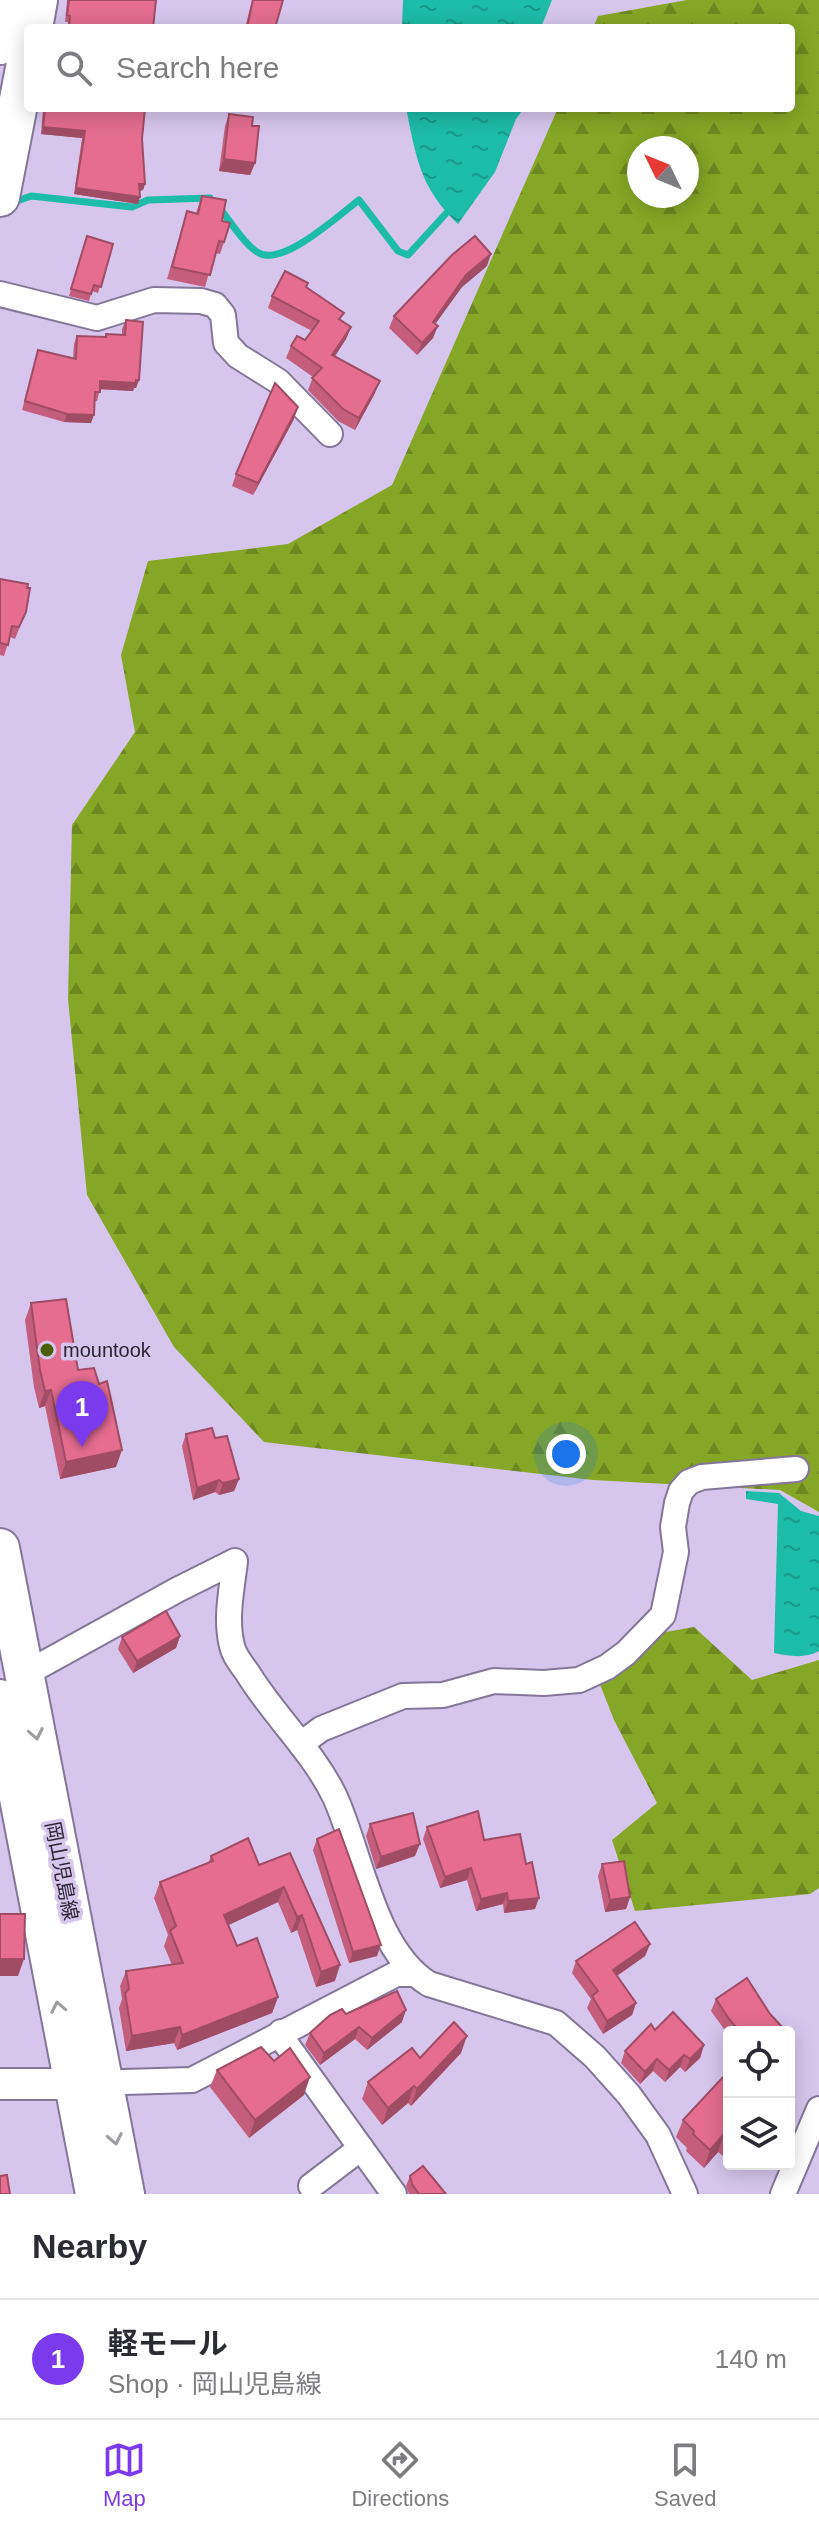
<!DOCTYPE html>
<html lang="en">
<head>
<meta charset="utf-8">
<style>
  :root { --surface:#fff; --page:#f2f2f3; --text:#2b2b33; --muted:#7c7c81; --line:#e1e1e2; --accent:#7c3aed }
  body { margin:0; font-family:Helvetica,"Noto Sans JP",sans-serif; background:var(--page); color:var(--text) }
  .controls { position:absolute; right:24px; bottom:24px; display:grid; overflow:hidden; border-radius:8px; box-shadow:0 4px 20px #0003 }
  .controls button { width:72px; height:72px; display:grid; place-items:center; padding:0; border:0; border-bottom:2px solid var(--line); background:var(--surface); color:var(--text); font:40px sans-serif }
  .compass { position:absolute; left:627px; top:136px; width:72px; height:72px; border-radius:50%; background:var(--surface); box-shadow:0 4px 20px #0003; rotate:313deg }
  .you { position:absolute; left:566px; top:1454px; width:28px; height:28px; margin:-20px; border:6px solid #fff; border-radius:50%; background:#1a73e8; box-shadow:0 0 0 12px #1a73e833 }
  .badge { display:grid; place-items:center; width:52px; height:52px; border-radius:50%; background:var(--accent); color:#fff; font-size:26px; font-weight:700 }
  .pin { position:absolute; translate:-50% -66px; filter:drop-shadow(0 2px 4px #0008) }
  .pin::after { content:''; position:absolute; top:42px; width:28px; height:24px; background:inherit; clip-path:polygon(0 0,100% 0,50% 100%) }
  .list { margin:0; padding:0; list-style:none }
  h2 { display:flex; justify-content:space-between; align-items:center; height:104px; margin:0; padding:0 32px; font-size:34px }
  h2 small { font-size:26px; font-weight:400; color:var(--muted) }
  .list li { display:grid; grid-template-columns:52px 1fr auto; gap:24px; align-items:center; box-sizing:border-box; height:120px; padding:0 32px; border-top:2px solid var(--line) }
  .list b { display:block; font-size:30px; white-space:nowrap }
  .list p { margin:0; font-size:26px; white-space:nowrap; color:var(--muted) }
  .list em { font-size:26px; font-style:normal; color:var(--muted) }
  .icon { flex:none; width:44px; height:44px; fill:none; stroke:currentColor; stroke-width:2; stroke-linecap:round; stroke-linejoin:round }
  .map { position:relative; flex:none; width:819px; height:2194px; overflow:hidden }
  .search { position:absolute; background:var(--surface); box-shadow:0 4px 20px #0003; left:24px; right:24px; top:24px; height:88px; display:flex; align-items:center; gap:20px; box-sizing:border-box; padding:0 28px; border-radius:8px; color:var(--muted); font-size:30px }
  .sheet { height:224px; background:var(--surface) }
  nav { display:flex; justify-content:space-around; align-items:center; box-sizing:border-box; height:112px; border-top:2px solid var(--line); background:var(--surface); font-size:22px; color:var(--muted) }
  nav a { display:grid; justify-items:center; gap:4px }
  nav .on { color:var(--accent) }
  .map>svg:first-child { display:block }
</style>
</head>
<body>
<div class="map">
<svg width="819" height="2194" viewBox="0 0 819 2194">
  <defs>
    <pattern id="forest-firs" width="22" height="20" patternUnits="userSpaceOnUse" patternTransform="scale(2)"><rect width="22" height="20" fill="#85a626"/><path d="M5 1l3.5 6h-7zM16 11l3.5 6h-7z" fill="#6d8721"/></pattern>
    <pattern id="water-ripples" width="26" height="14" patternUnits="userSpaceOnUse" patternTransform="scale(2)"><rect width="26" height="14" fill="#1dbbaa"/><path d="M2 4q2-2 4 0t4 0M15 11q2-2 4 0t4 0" fill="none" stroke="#1a988b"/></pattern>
  </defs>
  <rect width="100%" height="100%" fill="#d6c6ed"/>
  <g fill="url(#forest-firs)" fill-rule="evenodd">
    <path d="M 687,0 L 819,0 L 819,1512 L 780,1490 L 593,1480 L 264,1442 L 174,1347 L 87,1195 L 68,999 L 72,825 L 135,732 L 121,655 L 148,561 L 288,544 L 392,485 L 558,108 L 791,108 L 791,28 L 593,28 L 598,16 ZM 639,148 L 687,148 L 687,196 L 639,196 Z"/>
    <polygon points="694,1627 752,1680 819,1660 819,1888 810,1894 635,1911 612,1840 657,1803 614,1720 599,1682 660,1633"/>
  </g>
  <g fill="url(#water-ripples)">
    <polygon points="403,0 552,0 542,25 544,28 402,28"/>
    <path d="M 406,108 L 524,108 L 516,119 L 495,172 L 458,224 C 420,188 416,157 406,108 Z"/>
    <path d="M 746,1491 L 779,1493 L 801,1511 L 819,1516 L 819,1651 C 804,1659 790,1656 774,1653 L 778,1504 L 746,1499 Z"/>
  </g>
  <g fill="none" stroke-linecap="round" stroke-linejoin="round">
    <g stroke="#1dbbaa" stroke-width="7">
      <polyline points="20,200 31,196 132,207 148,200 210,198"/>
      <path d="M 218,206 C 229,219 246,248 261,254 C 286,264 339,215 359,200 L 398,251 L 408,255 L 451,208"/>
    </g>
    <defs>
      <g id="minor">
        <polyline points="0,294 97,318 154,300 201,301 215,305 223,315 226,343 238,356 278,381 330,434"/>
        <path d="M 24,1672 L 34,1669 L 177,1590 L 235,1561 C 232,1589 225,1618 232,1646 C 234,1655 241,1664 247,1672 C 273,1715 313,1751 335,1797 C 361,1854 373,1949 429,1984 L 556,2023 L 595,2057 L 629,2095 L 658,2135 L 685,2194"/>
        <polyline points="301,1744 321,1729 403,1696 443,1695 494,1681 544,1683 579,1680 607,1667 626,1653 663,1615 676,1552 673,1527 677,1503 681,1491 689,1482 702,1477 796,1469"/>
        <polyline points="281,2032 284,2041 394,2194"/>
        <polyline points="90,2083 192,2080 396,1974 412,1974"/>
        <polyline points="311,2186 361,2148"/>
        <polyline points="783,2194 819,2109"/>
      </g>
      <polyline id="tertiary" points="0,2084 72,2084"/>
      <g id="primary">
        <polyline points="33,28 38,0"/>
        <polyline points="0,45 9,0"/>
        <polyline points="0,197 28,53"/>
        <polyline points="0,1548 125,2194"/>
        <polyline points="0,1699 95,2194"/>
      </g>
    </defs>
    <use href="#minor" stroke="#847699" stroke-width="28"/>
    <use href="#tertiary" stroke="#847699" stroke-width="34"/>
    <use href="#primary" stroke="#847699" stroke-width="42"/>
    <use href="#minor" stroke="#fff" stroke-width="24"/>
    <use href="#tertiary" stroke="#fff" stroke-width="30"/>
    <use href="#primary" stroke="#fff" stroke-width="38"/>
  </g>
  <g fill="#c45e7c">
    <polygon points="67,0 156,0 153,28 67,28 68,22 65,22"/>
    <polygon points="252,0 283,0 275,28 245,28"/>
    <polygon points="43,108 145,108 142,139 145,184 143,190 139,191 138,204 74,194 82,138 41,134"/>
    <polygon points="229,114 252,126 255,163 250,175 219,171 225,126"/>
    <polygon points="202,196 222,221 224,242 220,254 215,253 205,287 167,279 187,211 196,213"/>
    <polygon points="87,236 113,244 98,293 92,291 89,301 69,296"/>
    <polygon points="487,266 462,287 435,324 433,338 417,355 389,328 394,316"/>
    <polygon points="306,287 341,321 351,327 346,339 335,356 375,393 355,430 338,421 308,390 313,377 286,358 291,346 305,340 312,331 268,308 272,296"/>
    <polygon points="126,320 139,380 136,388 134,388 133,391 100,389 97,401 95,401 91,423 64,422 22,410 38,350 73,358 74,344 77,336 105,337 106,334 122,335 122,329"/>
    <polygon points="294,419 253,495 232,486 236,474"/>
    <polygon points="0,579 26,612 15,639 10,637 4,656 0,655"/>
    <polygon points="31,1303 78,1370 116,1467 60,1479 45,1406 39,1408 34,1387 25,1320"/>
    <polygon points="186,1434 215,1438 239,1479 234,1491 219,1495 215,1492 193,1500 182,1446"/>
    <polygon points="180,1636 176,1648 133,1673 118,1649 122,1637"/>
    <polygon points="370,1824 415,1856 376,1869 366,1836"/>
    <polygon points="427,1827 484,1840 535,1909 504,1913 503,1904 476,1911 467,1880 440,1888 423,1839"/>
    <polygon points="317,1839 377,1956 349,1963 313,1850"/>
    <polygon points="290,1853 335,1981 316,1987 297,1930 291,1933 278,1902 228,1925 237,1946 278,1997 272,2013 177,2050 174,2043 126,2051 119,2008 122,1999 120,1986 126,1971 172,1965 164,1946 168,1935 154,1898 160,1882 208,1864 211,1856 259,1865"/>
    <polygon points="602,1864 630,1897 626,1909 605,1912 598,1876"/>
    <polygon points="650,1944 645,1956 617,1976 636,2003 632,2015 603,2034 587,2008 591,1999 572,1973 576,1961"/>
    <polygon points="716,1999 770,2014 784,2032 729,2032 729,2036 711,2011"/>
    <polygon points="346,2014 402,2022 367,2050 355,2039 320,2065 305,2045 310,2033"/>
    <polygon points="655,2030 704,2045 700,2058 685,2072 680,2067 665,2082 653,2071 640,2084 621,2063 625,2051"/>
    <polygon points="461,2053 411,2106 408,2103 382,2125 362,2099 368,2082 420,2058"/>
    <polygon points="217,2070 304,2095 249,2138 210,2087"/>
    <polygon points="729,2080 729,2150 723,2156 718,2152 704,2168 686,2151 687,2148 676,2137 683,2120"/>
    <polygon points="410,2176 446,2194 409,2194 406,2186"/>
  </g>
  <g fill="#a04c65">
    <polygon points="43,127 85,131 82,138 41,134"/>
    <polygon points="224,159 255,163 250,175 219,171"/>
    <polygon points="139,184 145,184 143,190 137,191"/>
    <polygon points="76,188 140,197 138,204 74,194"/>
    <polygon points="491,254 487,266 462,287 428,334 433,322 466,275"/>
    <polygon points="438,326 433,338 417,355 422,343"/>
    <polygon points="351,327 346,339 328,367 332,355"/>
    <polygon points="139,380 136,388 134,388 133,391 97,389 100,381"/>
    <polygon points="380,381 375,393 355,430 359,418"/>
    <polygon points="298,407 294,419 253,495 258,483"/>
    <polygon points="67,414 94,415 91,423 64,422"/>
    <polygon points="51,1390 45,1406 39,1408 45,1391"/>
    <polygon points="122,1450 116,1467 60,1479 66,1462"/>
    <polygon points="239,1479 234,1491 219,1495 223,1483"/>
    <polygon points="219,1480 215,1492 193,1500 197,1488"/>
    <polygon points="180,1636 176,1648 133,1673 137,1661"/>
    <polygon points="420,1844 415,1856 376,1869 381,1857"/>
    <polygon points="471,1868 467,1880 440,1888 445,1877"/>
    <polygon points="284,1887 278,1902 218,1930 224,1915"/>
    <polygon points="507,1893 503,1904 476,1911 481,1899"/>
    <polygon points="630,1897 626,1909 605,1912 610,1900"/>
    <polygon points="539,1898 535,1909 504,1913 508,1901"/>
    <polygon points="302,1915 297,1930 291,1933 297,1917"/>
    <polygon points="650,1944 645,1956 608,1982 613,1970"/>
    <polygon points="381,1945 377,1956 349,1963 353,1952"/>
    <polygon points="0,1959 24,1959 18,1976 0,1976"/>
    <polygon points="340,1965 335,1981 316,1987 321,1972"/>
    <polygon points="278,1997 272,2013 177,2050 182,2035"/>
    <polygon points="636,2003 632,2015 603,2034 607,2021"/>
    <polygon points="406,2010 402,2022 367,2050 372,2038"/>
    <polygon points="180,2027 174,2043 126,2051 132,2036"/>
    <polygon points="359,2027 355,2039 320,2065 324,2053"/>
    <polygon points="467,2036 461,2053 411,2106 417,2089"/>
    <polygon points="704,2045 700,2058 685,2072 690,2059"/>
    <polygon points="684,2055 680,2067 665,2082 669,2070"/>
    <polygon points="657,2059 653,2071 640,2084 645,2072"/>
    <polygon points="310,2077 304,2095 249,2138 255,2120"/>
    <polygon points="414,2086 408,2103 382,2125 388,2108"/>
    <polygon points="724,2134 718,2152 704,2168 710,2150"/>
    <polygon points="729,2139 729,2150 723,2156"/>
  </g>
  <g fill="#e46d90" stroke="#a04c65" stroke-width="2">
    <polygon points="69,0 156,0 153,28 69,28 70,16 67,15"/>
    <polygon points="253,0 283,0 275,28 247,28"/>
    <polygon points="45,108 145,108 142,139 145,184 139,184 140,197 76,188 85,131 43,127"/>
    <polygon points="229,114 253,117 252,126 259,126 255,163 224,159"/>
    <polygon points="202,196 226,200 222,221 230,223 224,242 219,241 210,275 172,267 187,211 198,214"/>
    <polygon points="87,236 113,244 101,287 94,285 91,294 71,289"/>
    <polygon points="475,236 491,254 466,275 433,322 438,326 422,343 394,316 452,255"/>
    <polygon points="285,271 308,283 306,287 344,313 339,319 351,327 332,355 380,381 359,418 343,409 312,378 322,368 291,346 297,336 305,340 319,321 272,296"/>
    <polygon points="126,320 143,322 139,380 136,380 136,383 100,381 100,392 95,392 94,415 67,414 25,401 38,350 76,359 77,336 106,337 106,334 125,335"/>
    <polygon points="275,383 298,407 258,483 236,474"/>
    <polygon points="0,579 28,584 27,588 30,588 26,612 19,627 12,626 8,645 0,643"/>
    <polygon points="66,1299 78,1370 94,1368 99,1384 107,1381 122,1450 66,1462 51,1390 45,1391 40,1370 31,1303"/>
    <polygon points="212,1428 215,1438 227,1436 239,1479 223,1483 219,1480 197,1488 186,1434"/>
    <polygon points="166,1611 180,1636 137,1661 122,1637"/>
    <polygon points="478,1811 484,1840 520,1834 526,1864 532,1862 539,1898 508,1901 507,1893 481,1899 471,1868 445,1877 427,1827"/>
    <polygon points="413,1813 420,1844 381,1857 370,1824"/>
    <polygon points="339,1829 381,1945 353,1952 317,1839"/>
    <polygon points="248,1838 259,1865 290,1853 340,1965 321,1972 302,1915 297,1917 284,1887 224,1915 237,1946 257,1938 278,1997 182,2035 180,2027 132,2036 125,1993 129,1989 126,1971 183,1963 170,1931 176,1926 160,1882 213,1861 211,1856"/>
    <polygon points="624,1861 630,1897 610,1900 602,1864"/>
    <polygon points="0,1914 25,1914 24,1959 0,1959"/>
    <polygon points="635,1922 650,1944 613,1970 636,2003 607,2021 592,1996 598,1991 576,1961"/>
    <polygon points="747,1978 770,2014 785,2030 783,2032 740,2032 729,2019 716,1999"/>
    <polygon points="397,1991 406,2010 372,2038 359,2027 324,2053 310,2033 330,2015 342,2009 346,2014"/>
    <polygon points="673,2012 704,2045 690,2059 684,2055 669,2070 657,2059 645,2072 625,2051 651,2024 655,2030"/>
    <polygon points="454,2022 467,2036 417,2089 414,2086 388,2108 368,2082 412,2048 420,2058"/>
    <polygon points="261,2047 274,2061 290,2048 310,2077 255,2120 217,2070"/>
    <polygon points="723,2077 728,2081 729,2080 729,2139 724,2134 710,2150 693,2134 694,2131 683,2120"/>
    <polygon points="423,2166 446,2194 419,2194 412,2184 410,2176"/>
    <polygon points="7,2175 10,2194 0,2194 0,2176"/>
  </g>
  <defs><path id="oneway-chevron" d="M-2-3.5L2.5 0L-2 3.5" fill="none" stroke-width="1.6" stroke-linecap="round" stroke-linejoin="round" transform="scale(2)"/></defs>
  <g stroke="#a09da3">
    <use href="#oneway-chevron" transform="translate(36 1734) rotate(79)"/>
    <use href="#oneway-chevron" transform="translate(58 2007) rotate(-101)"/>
    <use href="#oneway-chevron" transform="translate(115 2139) rotate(79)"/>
  </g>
  <circle fill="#4b5f08" stroke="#d6c6ed" stroke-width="3" cx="47" cy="1350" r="8"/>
  <g text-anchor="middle" stroke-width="7" stroke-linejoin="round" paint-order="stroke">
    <g font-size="20" fill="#2b2533" stroke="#d6c6ed" text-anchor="start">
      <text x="63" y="1357">mountook</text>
    </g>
    <g font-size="20" fill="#2b2533" stroke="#d6c6ed">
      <text transform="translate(62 1871) rotate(79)" y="7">岡山児島線</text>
    </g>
  </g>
</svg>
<div class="controls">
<button><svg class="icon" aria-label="locate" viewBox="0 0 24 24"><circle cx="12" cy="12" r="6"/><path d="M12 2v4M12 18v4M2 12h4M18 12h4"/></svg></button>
<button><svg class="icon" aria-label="layers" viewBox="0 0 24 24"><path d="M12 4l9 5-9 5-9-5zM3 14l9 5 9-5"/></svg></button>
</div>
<svg class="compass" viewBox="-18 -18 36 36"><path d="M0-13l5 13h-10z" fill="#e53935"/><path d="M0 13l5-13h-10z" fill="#7c7c81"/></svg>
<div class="you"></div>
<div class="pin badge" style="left:82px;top:1447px">1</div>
<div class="search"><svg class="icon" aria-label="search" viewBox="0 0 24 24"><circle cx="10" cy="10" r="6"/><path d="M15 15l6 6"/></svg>Search here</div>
</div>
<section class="sheet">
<h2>Nearby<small></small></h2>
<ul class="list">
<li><span class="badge">1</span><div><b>軽モール</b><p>Shop · 岡山児島線</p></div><em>140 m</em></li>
</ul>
</section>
<nav>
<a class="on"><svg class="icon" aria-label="map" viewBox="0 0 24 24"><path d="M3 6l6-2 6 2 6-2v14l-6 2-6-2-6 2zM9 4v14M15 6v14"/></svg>Map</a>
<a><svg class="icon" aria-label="directions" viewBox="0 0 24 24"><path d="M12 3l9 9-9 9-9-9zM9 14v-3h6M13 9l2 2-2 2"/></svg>Directions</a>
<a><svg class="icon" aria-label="saved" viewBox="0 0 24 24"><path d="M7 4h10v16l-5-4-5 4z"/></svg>Saved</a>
</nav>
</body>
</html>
